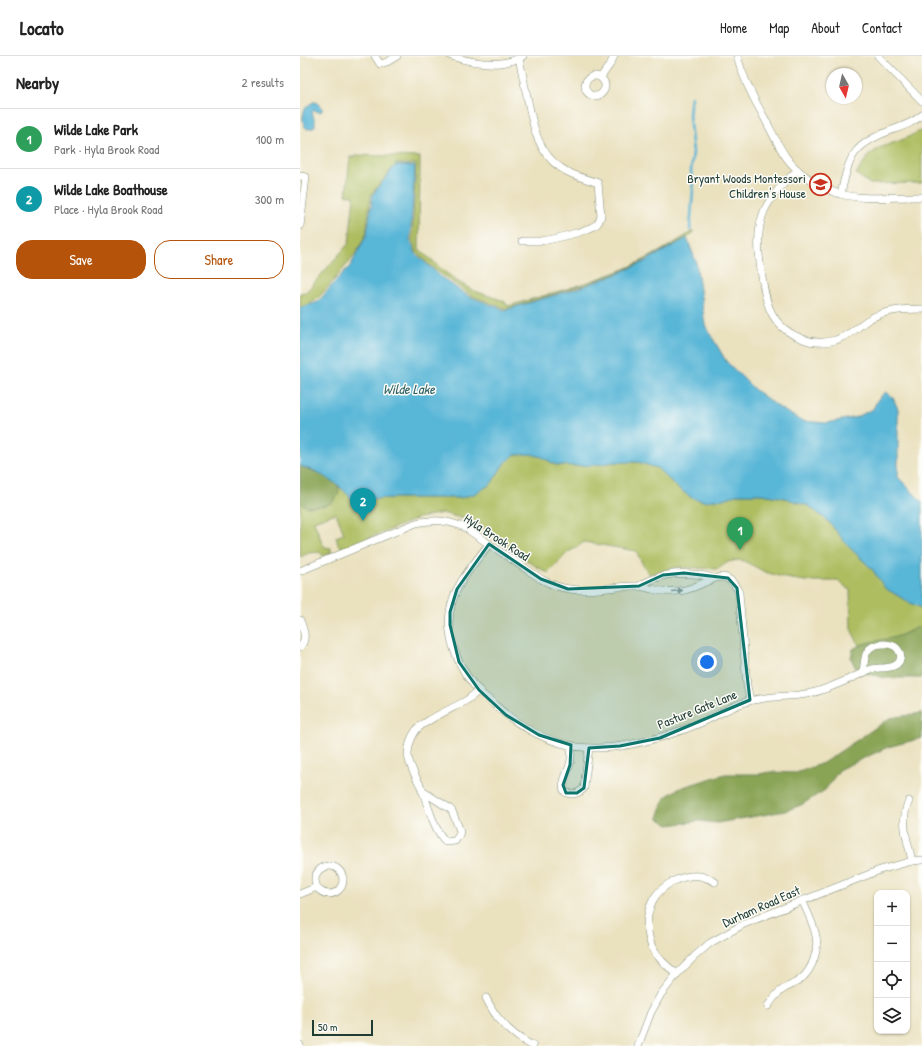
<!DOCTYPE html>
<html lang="en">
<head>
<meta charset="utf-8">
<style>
  :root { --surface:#fff; --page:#f6f6f6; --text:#222; --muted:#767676; --line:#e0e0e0; --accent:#b45309 }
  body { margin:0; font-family:"Patrick Hand",sans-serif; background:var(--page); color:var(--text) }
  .controls { position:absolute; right:12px; bottom:12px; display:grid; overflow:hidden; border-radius:8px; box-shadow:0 1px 3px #0004 }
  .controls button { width:36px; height:36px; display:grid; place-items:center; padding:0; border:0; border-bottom:1px solid var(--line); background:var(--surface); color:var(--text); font:20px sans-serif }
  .compass { position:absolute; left:526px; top:12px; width:36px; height:36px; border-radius:50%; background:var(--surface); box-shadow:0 1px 3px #0004; rotate:172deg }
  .scale { position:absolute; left:12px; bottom:10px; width:61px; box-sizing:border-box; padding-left:4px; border:2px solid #1f3d34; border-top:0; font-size:11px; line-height:14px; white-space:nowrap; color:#1f3d34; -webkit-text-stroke:3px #fdfcf7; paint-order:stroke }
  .you { position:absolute; left:407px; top:606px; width:14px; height:14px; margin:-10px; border:3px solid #fff; border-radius:50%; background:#1a73e8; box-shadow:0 0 0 6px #1a73e833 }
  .badge { display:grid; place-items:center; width:26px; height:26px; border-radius:50%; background:var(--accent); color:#fff; font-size:13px; font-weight:700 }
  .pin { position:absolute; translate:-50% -33px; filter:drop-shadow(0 1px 2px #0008) }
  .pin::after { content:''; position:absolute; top:21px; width:14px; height:12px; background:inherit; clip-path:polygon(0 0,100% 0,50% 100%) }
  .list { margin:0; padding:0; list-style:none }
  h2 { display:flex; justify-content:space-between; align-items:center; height:52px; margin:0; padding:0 16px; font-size:17px }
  h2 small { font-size:13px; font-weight:400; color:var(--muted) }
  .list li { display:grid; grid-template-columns:26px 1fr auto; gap:12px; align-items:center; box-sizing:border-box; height:60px; padding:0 16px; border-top:1px solid var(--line) }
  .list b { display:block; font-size:15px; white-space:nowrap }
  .list p { margin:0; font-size:13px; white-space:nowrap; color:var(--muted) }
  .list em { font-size:13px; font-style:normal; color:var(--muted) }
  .actions { display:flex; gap:8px; padding:12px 16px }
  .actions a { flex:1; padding:9px 0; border:1px solid var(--accent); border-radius:16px; text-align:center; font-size:14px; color:var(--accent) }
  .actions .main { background:var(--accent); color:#fff }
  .icon { flex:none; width:22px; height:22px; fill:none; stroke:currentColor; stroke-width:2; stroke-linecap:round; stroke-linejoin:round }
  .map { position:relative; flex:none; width:622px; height:990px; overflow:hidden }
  header { display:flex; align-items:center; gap:24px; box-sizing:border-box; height:56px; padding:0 20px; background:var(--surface); border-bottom:1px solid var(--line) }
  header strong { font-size:19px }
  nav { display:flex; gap:22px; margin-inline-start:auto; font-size:14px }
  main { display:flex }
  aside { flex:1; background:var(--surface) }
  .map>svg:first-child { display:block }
</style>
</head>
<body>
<header>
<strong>Locato</strong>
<nav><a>Home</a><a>Map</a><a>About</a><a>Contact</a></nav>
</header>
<main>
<aside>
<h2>Nearby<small>2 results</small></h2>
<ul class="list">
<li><span class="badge" style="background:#2e9e5b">1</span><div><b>Wilde Lake Park</b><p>Park · Hyla Brook Road</p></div><em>100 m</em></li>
<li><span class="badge" style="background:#0f9aa8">2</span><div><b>Wilde Lake Boathouse</b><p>Place · Hyla Brook Road</p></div><em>300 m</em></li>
</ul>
<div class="actions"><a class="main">Save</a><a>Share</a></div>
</aside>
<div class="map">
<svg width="622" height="990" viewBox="0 0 622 990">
  <rect width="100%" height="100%" fill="#fdfcf7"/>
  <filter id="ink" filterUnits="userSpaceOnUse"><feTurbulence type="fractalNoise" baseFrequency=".025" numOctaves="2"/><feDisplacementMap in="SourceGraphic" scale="8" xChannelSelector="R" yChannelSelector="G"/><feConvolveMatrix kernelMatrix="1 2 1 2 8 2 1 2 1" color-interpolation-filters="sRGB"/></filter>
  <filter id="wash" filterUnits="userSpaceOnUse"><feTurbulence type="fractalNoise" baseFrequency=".012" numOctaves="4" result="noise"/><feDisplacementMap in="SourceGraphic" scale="16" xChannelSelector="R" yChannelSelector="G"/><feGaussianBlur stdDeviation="0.9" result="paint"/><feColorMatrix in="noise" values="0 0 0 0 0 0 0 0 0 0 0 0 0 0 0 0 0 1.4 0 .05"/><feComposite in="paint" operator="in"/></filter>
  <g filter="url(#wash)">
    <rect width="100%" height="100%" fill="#eae1bf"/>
    <g fill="#adbd60" stroke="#667d4a">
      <polygon points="622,74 622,127 570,128 556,118 568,100 579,92 604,83"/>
      <path d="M 56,99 L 120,101 L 119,193 L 145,216 L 157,225 L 172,234 L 204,245 L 208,250 C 243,240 279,230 314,217 C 340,208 370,190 393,175 L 392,179 L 339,207 L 315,218 L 280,230 L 207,253 L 172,240 L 134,213 L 117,197 L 112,184 L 116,108 L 96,108 L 71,139 L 66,177 L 62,186 L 54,200 L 29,230 L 17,243 L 8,249 L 0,251 L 0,237 L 6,236 L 49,187 L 54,140 L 46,139 L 50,101 L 55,101 Z"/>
      <polygon points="231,398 242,401 256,409 275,410 294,409 315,406 338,406 357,412 378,432 392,442 404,445 423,443 439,438 462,438 485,442 509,450 529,466 548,490 572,513 585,532 610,547 622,552 622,571 616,572 597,581 559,589 551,573 550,534 538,525 505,525 486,522 465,516 444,505 438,504 428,506 418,513 378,511 349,518 343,509 336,495 284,486 276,492 268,496 248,517 232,508 175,466 142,457 119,462 51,489 41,491 38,488 36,481 44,478 36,457 14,465 22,487 25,491 31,492 31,497 23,500 20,496 9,497 0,501 0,410 35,425 40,432 46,435 50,440 52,444 56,447 69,443 96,442 161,442 174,438 191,428 205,406 215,399"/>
    </g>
    <g fill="#8aa456" stroke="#547045">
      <polygon points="0,410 26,420 38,429 39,437 32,447 23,450 7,451 0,447"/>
      <path d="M 622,571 L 622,622 L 585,622 L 557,615 L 551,602 L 553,593 C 565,585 581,585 595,581 C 605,579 612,572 622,571 Z"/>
      <polygon points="622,657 622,682 588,691 540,713 525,734 501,749 485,755 417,767 399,765 369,769 358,762 365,741 380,732 425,718 459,718 470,716 496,717 523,707 590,662"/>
    </g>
    <g fill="#58b6d7" stroke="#3c7a86">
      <path d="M 13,46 L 16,46 L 22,52 L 22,55 L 19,56 L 14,54 L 12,56 L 15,66 L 15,70 L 13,72 L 7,73 C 2,69 2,59 5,53 C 6,51 10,48 13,46 Z"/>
      <polygon points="96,109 115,110 110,184 116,198 141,221 168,240 205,254 279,232 315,219 344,206 387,182 396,206 405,269 426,305 455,334 481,353 502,365 527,367 557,361 573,353 578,343 586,336 593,342 598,353 598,421 622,446 622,552 610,547 585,532 572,513 548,490 529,466 509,450 485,442 462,438 439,438 423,443 404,445 392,442 378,432 357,412 338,406 315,406 294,409 275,410 256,409 242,401 231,398 215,399 205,406 191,428 174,438 161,442 96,442 69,443 56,447 38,429 13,414 0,410 0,252 18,246 40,220 51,209 67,178 73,138"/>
    </g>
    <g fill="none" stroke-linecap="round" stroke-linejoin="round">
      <polyline stroke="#58b6d7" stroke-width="2.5" points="390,174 393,134 391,115 393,96 389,59 391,41"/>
    </g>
  </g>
  <g filter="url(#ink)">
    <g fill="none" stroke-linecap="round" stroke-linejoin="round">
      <defs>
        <g id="minor">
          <polyline points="75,0 80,8 87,6 97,0"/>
          <path d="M 151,0 C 173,7 202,12 223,0"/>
          <path d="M 437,0 C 443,22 453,42 464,61 C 471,74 477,88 486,101 C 498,118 520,132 540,138 C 567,145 595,140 622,141"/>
          <polyline points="578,0 622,45"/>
          <path d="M 219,2 C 222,16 225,31 228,45 C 233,70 238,97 261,112 C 272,120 285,122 298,127 L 301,160 C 300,163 299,166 297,168 C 289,175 251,184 240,185 C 234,185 228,185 222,185"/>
          <circle cx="295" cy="30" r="10"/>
          <polyline points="301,21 311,7 314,0"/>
          <path d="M 498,114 C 465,143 454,162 460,207 C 465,240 466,270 503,283 C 513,287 525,287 536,284 C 543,281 551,277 557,272 C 560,270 563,267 566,265 C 583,254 603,253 622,253"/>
          <polyline points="0,120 6,121 0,170"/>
          <path d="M 541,138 C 549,100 553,88 592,74 C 603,70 613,67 622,59"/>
          <path d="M 189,488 C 174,508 153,530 150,556 C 146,584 160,615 179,635 C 184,640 190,644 195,649 C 214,666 236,680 260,687 C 280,693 302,693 322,690 C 351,685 378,677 405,665 C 420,658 433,649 449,645 C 468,640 488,641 507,638 C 528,634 546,624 565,616 C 566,615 571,613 572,613 C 580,611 596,614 600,604 C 601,601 601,598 599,595 C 594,585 572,586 567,596 C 564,601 564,611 563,617"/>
          <path d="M 0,515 L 116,467 C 136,463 145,464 164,471 L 241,523 C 250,528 260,532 270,533 C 292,537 315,529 337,530 C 342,530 347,532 352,533 C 363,536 374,536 385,534 C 397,532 413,520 423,521 C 431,522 436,530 439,537 L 447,630 L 450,644"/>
          <path d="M 339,530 C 364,515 387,515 414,522"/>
          <path d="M 0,564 C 3,573 8,583 0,591"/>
          <path d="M 271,689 C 271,696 272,702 270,708 C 268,717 254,738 273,738 C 278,737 281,736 284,732 L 289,692"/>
          <path d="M 122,735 L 149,752 L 152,755 L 160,775 L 159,779 L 155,785 L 146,786 C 135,776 128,750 123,736 C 119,724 109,712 108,699 C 108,692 111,681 115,676 C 120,666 156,651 167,644 C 171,641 175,638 179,634"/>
          <path d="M 609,745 C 599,764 608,786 612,805"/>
          <circle cx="29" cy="824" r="14"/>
          <polyline points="0,838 17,831"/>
          <path d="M 377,918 C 367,910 358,903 352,891 C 350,887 349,881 348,876 C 346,866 348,853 353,844 C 362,828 383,818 400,820 C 405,821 410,823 415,826"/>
          <path d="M 186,942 C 190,950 194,958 200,964 C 209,975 221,984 233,990"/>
          <path d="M 468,950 C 472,944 476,938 482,934 C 488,930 495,928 501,923 C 513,913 520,892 515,876 C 512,865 507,855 502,844"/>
          <polyline points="0,989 0,990"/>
          <polyline points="338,990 351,956 361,938 377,918 395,900 410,887 444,868 580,814 612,805 622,804"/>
        </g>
      </defs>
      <use href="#minor" stroke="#848f7a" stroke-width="8"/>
      <use href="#minor" stroke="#fff" stroke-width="7"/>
    </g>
    <defs><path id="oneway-solid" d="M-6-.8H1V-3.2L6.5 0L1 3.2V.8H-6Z"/></defs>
    <use fill="#8f9e9a" href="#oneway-solid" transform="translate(377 535) rotate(-5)"/>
  </g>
  <path fill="#0f766e" fill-opacity="0.2" stroke="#0f766e" stroke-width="3" stroke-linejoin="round" d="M 189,488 L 241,523 L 268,533 L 339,530 L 363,519 L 384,517 L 428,522 L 437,532 L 450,644 L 360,682 L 320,690 L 289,692 L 284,732 L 277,737 L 266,737 L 263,729 L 270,709 L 271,689 L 239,679 L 206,659 L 179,634 L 159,606 L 150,569 L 150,556 L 157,533 Z"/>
  <defs>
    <symbol id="school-ring" viewBox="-11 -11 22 22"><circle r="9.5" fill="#fdfcf7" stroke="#c8321e" stroke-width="1.5"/><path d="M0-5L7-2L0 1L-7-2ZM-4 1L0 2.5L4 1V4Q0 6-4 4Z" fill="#c8321e"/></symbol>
  </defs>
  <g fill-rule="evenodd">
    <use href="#school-ring" x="508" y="116" width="25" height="25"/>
  </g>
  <g text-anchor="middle" stroke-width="3" stroke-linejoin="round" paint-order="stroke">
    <g font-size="13" fill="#1f3d34" stroke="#fdfcf7" text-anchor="end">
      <text x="506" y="127">Bryant Woods Montessori<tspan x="506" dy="15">Children's House</tspan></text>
    </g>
    <g font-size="13" fill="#1f3d34" stroke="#fdfcf7">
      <text transform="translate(197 481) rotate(33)" y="5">Hyla Brook Road</text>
      <text transform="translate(397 653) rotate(-22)" y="5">Pasture Gate Lane</text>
      <text transform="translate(461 850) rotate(-24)" y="5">Durham Road East</text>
    </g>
    <g font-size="14" font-style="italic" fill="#306165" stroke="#fdfcf7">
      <text x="109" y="338">Wilde Lake</text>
    </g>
  </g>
</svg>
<div class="controls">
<button>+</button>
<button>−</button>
<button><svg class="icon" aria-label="locate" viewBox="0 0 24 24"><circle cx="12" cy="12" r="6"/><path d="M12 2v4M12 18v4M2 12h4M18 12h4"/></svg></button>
<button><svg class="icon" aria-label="layers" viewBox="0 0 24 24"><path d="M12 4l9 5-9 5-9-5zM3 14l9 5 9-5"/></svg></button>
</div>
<svg class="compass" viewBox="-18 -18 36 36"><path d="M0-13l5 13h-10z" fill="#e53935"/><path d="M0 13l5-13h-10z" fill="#767676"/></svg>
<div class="scale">50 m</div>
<div class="you"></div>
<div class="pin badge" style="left:440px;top:494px;background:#2e9e5b">1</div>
<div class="pin badge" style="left:63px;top:465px;background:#0f9aa8">2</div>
</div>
</main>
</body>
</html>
